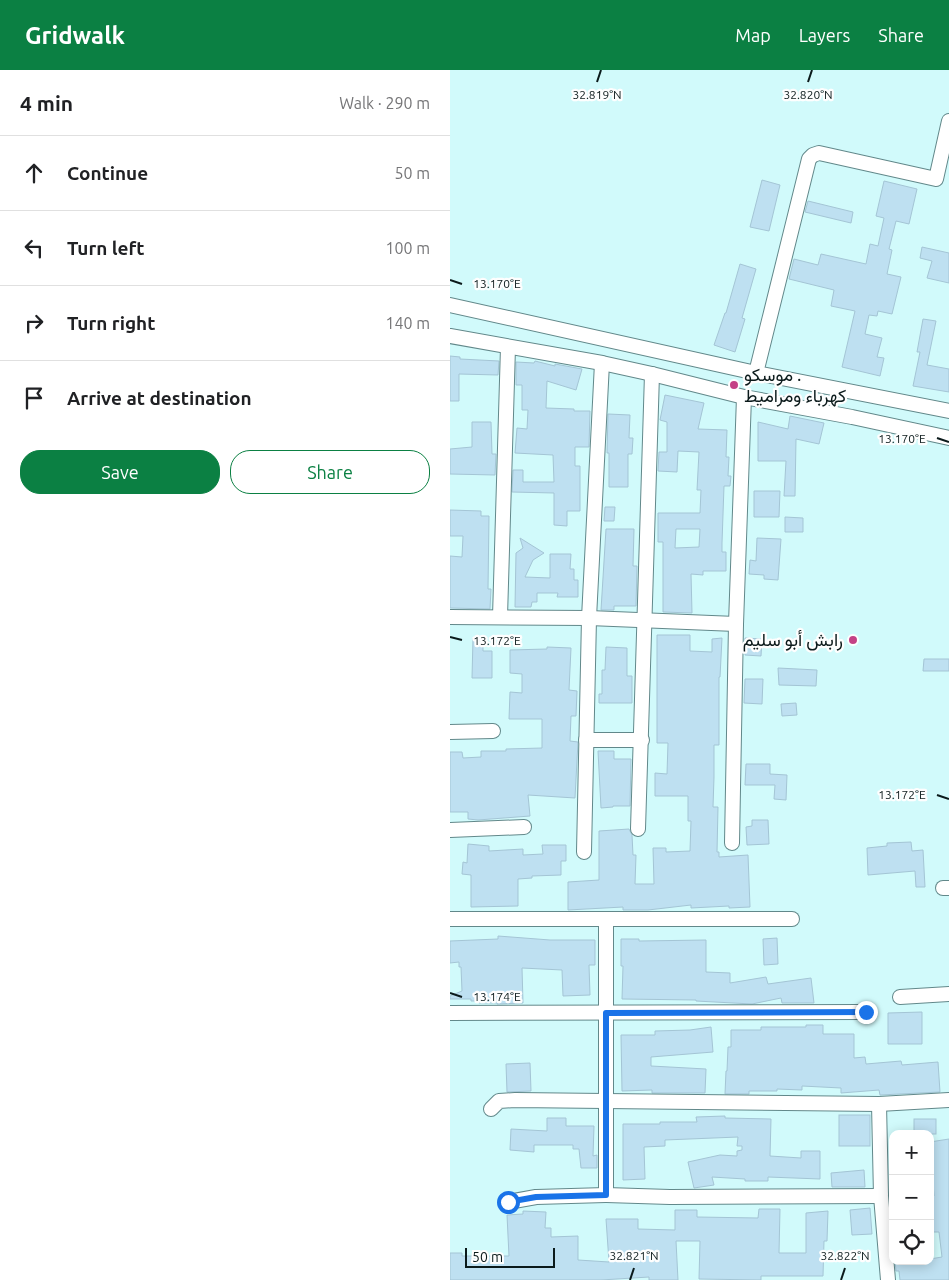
<!DOCTYPE html>
<html lang="en">
<head>
<meta charset="utf-8">
<style>
  :root { --surface:#fff; --page:#f6f6f6; --text:#202124; --muted:#757577; --line:#e0e0e0; --accent:#0b8043 }
  body { margin:0; font-family:Ubuntu,Vazirmatn,sans-serif; background:var(--page); color:var(--text) }
  .controls { position:absolute; right:15px; bottom:15px; display:grid; overflow:hidden; border-radius:10px; box-shadow:0 2px 12px #0003 }
  .controls button { width:45px; height:45px; display:grid; place-items:center; padding:0; border:0; border-bottom:1px solid var(--line); background:var(--surface); color:var(--text); font:25px sans-serif }
  .scale { position:absolute; left:15px; bottom:12px; width:90px; box-sizing:border-box; padding-left:5px; border:2px solid #0b1a1b; border-top:0; font-size:14px; line-height:18px; white-space:nowrap; color:#0b1a1b; -webkit-text-stroke:4px #fefefe; paint-order:stroke }
  .stop { position:absolute; width:15px; height:15px; margin:-11px; border:4px solid #1a73e8; border-radius:50%; background:#fff }
  .stop.end { background:#1a73e8; border-color:#fff; box-shadow:0 1px 5px #0008 }
  .list { margin:0; padding:0; list-style:none }
  h2 { display:flex; justify-content:space-between; align-items:center; height:65px; margin:0; padding:0 20px; font-size:21px }
  h2 small { font-size:16px; font-weight:400; color:var(--muted) }
  .list li { display:grid; grid-template-columns:32px 1fr auto; gap:15px; align-items:center; box-sizing:border-box; height:75px; padding:0 20px; border-top:1px solid var(--line) }
  .list b { display:block; font-size:19px; white-space:nowrap }
  .list em { font-size:16px; font-style:normal; color:var(--muted) }
  .actions { display:flex; gap:10px; padding:15px 20px }
  .actions a { flex:1; padding:11px 0; border:1px solid var(--accent); border-radius:20px; text-align:center; font-size:18px; color:var(--accent) }
  .actions .main { background:var(--accent); color:#fff }
  .icon { flex:none; width:28px; height:28px; fill:none; stroke:currentColor; stroke-width:2; stroke-linecap:round; stroke-linejoin:round }
  .map { position:relative; flex:none; width:499px; height:1210px; overflow:hidden }
  header { display:flex; align-items:center; gap:30px; box-sizing:border-box; height:70px; padding:0 25px; background:var(--accent); color:#fff }
  header strong { font-size:24px }
  nav { display:flex; gap:28px; margin-inline-start:auto; font-size:18px }
  main { display:flex }
  aside { flex:1; background:var(--surface) }
  .map>svg:first-child { display:block }
</style>
</head>
<body>
<header>
<strong>Gridwalk</strong>
<nav><a>Map</a><a>Layers</a><a>Share</a></nav>
</header>
<main>
<aside>
<h2>4 min<small>Walk · 290 m</small></h2>
<ul class="list">
<li><svg class="icon" aria-label="ahead" viewBox="0 0 24 24"><path d="M12 20V5M6 11l6-6 6 6"/></svg><div><b>Continue</b></div><em>50 m</em></li>
<li><svg class="icon" aria-label="left" viewBox="0 0 24 24"><path d="M17 20v-9H6M10 6l-5 5 5 5"/></svg><div><b>Turn left</b></div><em>100 m</em></li>
<li><svg class="icon" aria-label="right" viewBox="0 0 24 24"><path d="M7 20v-9h11M14 6l5 5-5 5"/></svg><div><b>Turn right</b></div><em>140 m</em></li>
<li><svg class="icon" aria-label="arrive" viewBox="0 0 24 24"><path d="M6 21V4h12l-3 4 3 4H6"/></svg><div><b>Arrive at destination</b></div></li>
</ul>
<div class="actions"><a class="main">Save</a><a>Share</a></div>
</aside>
<div class="map">
<svg width="499" height="1210" viewBox="0 0 499 1210">
  <rect width="100%" height="100%" fill="#d1fafb"/>
  <g fill="#bee0f1" stroke="#a4c5d5" fill-rule="evenodd">
    <polygon points="312,110 330,115 319,161 300,157"/>
    <polygon points="434,111 467,119 459,154 446,151 439,179 442,180 437,204 451,207 442,244 428,241 427,246 419,245 415,264 432,268 427,287 434,288 430,306 392,297 405,241 381,236 384,220 339,209 344,189 368,195 371,184 416,194 420,174 428,176 434,148 426,146"/>
    <polygon points="358,131 403,142 401,153 355,142"/>
    <polygon points="472,177 499,183 499,213 477,208 482,191 470,188"/>
    <polygon points="290,194 306,199 292,248 295,249 285,282 264,275 275,243 276,243"/>
    <polygon points="473,249 486,251 477,295 499,299 499,322 463,316 470,282 467,282"/>
    <polygon points="0,286 10,287 10,289 49,291 48,305 9,304 9,331 0,331"/>
    <polygon points="85,291 105,296 105,294 132,299 126,320 97,311 96,338 124,339 124,341 140,341 139,377 125,377 125,396 130,396 130,441 117,441 117,456 104,455 104,423 62,422 63,400 73,400 73,412 104,412 103,385 65,383 67,358 77,359 78,340 72,340 72,315 66,315 66,292 84,293"/>
    <path d="M 215,325 L 254,333 L 248,359 L 277,360 L 276,387 L 279,387 L 278,406 L 281,406 L 280,416 L 274,416 L 272,473 L 272,482 L 276,482 L 276,501 L 253,501 L 253,505 L 241,504 L 242,543 L 213,542 L 213,472 L 208,472 L 208,443 L 250,443 L 251,420 L 247,420 L 249,382 L 228,381 L 227,402 L 208,401 L 209,382 L 217,382 L 217,352 L 210,350 ZM 226,459 L 250,459 L 249,477 L 225,478 Z"/>
    <polygon points="158,344 180,345 179,368 183,368 182,384 178,384 178,417 159,417 159,383 157,383"/>
    <polygon points="340,346 374,353 369,374 346,369 345,426 334,426 336,391 308,391 308,352 338,359"/>
    <polygon points="22,352 41,352 42,384 46,384 45,405 0,404 0,379 22,377"/>
    <polygon points="304,421 330,421 329,447 304,447"/>
    <polygon points="155,437 165,437 164,451 154,451"/>
    <polygon points="0,440 31,441 31,446 39,446 38,519 41,519 40,539 0,538 0,486 12,487 13,466 0,466"/>
    <polygon points="335,447 353,448 353,462 335,462"/>
    <polygon points="156,459 184,459 183,496 187,496 186,536 164,536 164,540 151,540"/>
    <polygon points="70,468 94,483 83,490 75,507 100,508 100,484 121,484 120,499 124,499 124,510 128,510 128,527 107,527 108,523 87,523 87,532 82,532 81,537 65,537 66,483 73,478"/>
    <polygon points="307,468 331,469 328,510 314,509 314,505 299,504 300,490 306,491"/>
    <polygon points="207,565 240,565 240,581 262,582 262,569 272,568 270,607 269,607 269,675 264,675 264,707 263,737 268,737 267,782 269,782 269,787 298,785 300,837 279,838 279,836 241,838 241,835 198,840 173,840 173,837 118,840 118,812 149,810 149,761 179,759 182,765 183,785 186,785 185,814 204,814 203,778 216,778 216,782 240,781 241,751 238,751 238,726 205,726 205,703 217,704 218,673 207,673"/>
    <polygon points="23,568 33,568 33,581 42,581 42,608 22,608"/>
    <polygon points="295,568 312,569 311,586 295,585"/>
    <polygon points="97,577 121,578 119,620 127,621 126,646 121,646 120,671 128,672 125,728 78,725 80,746 28,750 18,749 18,742 0,742 0,682 12,682 13,688 31,687 31,681 56,681 56,679 92,678 92,649 59,649 60,622 72,623 72,604 60,603 60,580 97,579"/>
    <polygon points="156,577 177,578 177,606 182,606 182,633 149,633 149,624 152,624 152,600 155,600"/>
    <polygon points="474,589 499,589 499,601 473,601"/>
    <polygon points="328,598 367,600 366,616 329,615"/>
    <polygon points="295,609 313,609 312,634 294,633"/>
    <polygon points="346,633 347,645 332,646 331,634"/>
    <polygon points="148,681 164,681 164,689 181,689 180,736 163,736 163,737 151,738"/>
    <polygon points="296,694 320,694 320,704 337,705 336,730 324,729 325,715 295,715"/>
    <polygon points="302,750 318,750 319,774 297,775 296,757 302,756"/>
    <polygon points="461,772 462,781 473,780 475,817 466,817 465,801 418,805 417,778 437,776 437,773"/>
    <polygon points="18,774 39,776 39,781 73,779 73,785 93,784 92,775 116,775 116,791 111,791 111,805 82,806 82,808 68,809 68,836 21,837 21,805 12,804 13,792 17,793"/>
    <polygon points="48,866 100,870 145,870 145,895 139,895 140,925 113,926 112,900 72,898 73,933 47,934 47,933 29,933 29,931 21,931 21,929 0,929 0,926 12,921 11,897 9,897 9,892 0,893 0,871 48,869"/>
    <polygon points="327,868 328,894 314,895 313,869"/>
    <polygon points="171,869 189,869 189,871 256,870 256,902 280,903 280,913 316,907 318,914 361,908 364,933 332,933 331,928 302,934 246,931 246,930 172,929 173,896 171,896"/>
    <polygon points="472,942 472,974 438,974 438,943"/>
    <polygon points="356,955 373,955 373,964 404,964 404,988 415,987 416,994 451,991 452,995 488,992 490,1022 430,1025 429,1020 391,1023 391,1018 352,1016 352,1020 327,1019 327,1021 299,1021 299,1024 275,1024 276,1001 277,1001 278,977 281,977 281,960 311,960 311,957 356,957"/>
    <polygon points="261,957 263,982 201,987 201,996 256,999 255,1023 202,1023 202,1020 172,1021 171,965 205,965 205,961 240,960"/>
    <polygon points="80,993 81,1021 57,1022 56,994"/>
    <rect x="389" y="1045" width="31" height="31"/>
    <polygon points="275,1046 275,1048 321,1049 320,1086 351,1088 351,1081 370,1081 370,1109 318,1107 318,1111 295,1111 295,1109 262,1107 264,1115 244,1118 238,1092 270,1085 287,1086 287,1081 292,1080 292,1076 287,1076 288,1067 215,1070 215,1076 194,1077 195,1109 173,1110 173,1054 210,1054 210,1052 247,1052 246,1047"/>
    <polygon points="97,1048 116,1048 116,1056 144,1056 143,1086 147,1085 147,1098 131,1098 129,1079 123,1079 123,1075 84,1075 84,1082 60,1080 61,1059 97,1061"/>
    <rect x="464" y="1049" width="22" height="15"/>
    <polygon points="499,1069 499,1210 450,1210 449,1201 446,1201 445,1191 480,1191 480,1189 492,1187 489,1162 483,1162 481,1126 484,1126 480,1072"/>
    <polygon points="414,1100 415,1117 382,1117 381,1103"/>
    <polygon points="420,1138 422,1164 402,1165 400,1140"/>
    <polygon points="309,1139 330,1139 329,1183 356,1183 356,1143 378,1141 377,1171 374,1171 373,1206 311,1206 311,1210 249,1209 250,1171 226,1171 228,1210 199,1210 199,1207 151,1210 0,1210 0,1183 12,1183 12,1186 59,1186 57,1145 73,1144 73,1141 96,1142 95,1158 101,1158 101,1167 128,1166 128,1190 159,1192 156,1149 188,1149 188,1159 225,1160 225,1140 247,1140 247,1147 308,1148"/>
  </g>
  <g fill="none" stroke-linecap="round" stroke-linejoin="round">
    <defs>
      <g id="minor">
        <polyline points="0,235 306,303 499,341"/>
        <polyline points="0,266 152,293 202,304 294,327 402,347 499,368"/>
        <polyline points="306,303 359,89 363,85 369,83 486,109 499,51"/>
        <polyline points="0,547 139,548 286,554"/>
        <polyline points="50,547 58,277"/>
        <polyline points="0,662 43,661"/>
        <polyline points="136,670 192,670"/>
        <polyline points="188,759 202,304"/>
        <polyline points="0,760 74,757"/>
        <polyline points="282,773 286,554 294,327"/>
        <polyline points="134,782 139,548 152,293"/>
        <polyline points="493,818 499,818"/>
        <polyline points="0,849 342,849"/>
        <polyline points="156,850 156,1125 220,1127 431,1126"/>
        <polyline points="450,927 499,924"/>
        <polyline points="0,943 416,942"/>
        <polyline points="429,1034 431,1126 438,1210"/>
        <polyline points="41,1039 49,1031 65,1030 429,1034 499,1030"/>
        <polyline points="58,1132 86,1127 156,1125"/>
      </g>
    </defs>
    <use href="#minor" stroke="#62888a" stroke-width="16"/>
    <use href="#minor" stroke="#fff" stroke-width="14"/>
  </g>
  <g fill="none" stroke-linecap="round" stroke-linejoin="round">
    <polyline stroke="#1a73e8" stroke-width="6" points="58,1132 86,1127 156,1125 156,943 416,942"/>
  </g>
  <path fill="none" stroke="#0b1a1b" stroke-width="2" d="M 147,12 L 151,0M 358,12 L 362,0M 0,210 L 12,214M 487,368 L 499,372M 0,567 L 12,570M 487,725 L 499,729M 0,923 L 12,927M 180,1210 L 184,1198M 391,1210 L 395,1198"/>
  <g fill="#c44186" stroke="#fefefe" stroke-width="2">
    <circle cx="284" cy="315" r="5"/>
    <circle cx="403" cy="570" r="5"/>
  </g>
  <g text-anchor="middle" stroke-width="4.5" stroke-linejoin="round" paint-order="stroke">
    <g font-size="18" fill="#0b1a1b" stroke="#fefefe" text-anchor="start">
      <text x="294" y="311">موسكو .<tspan x="294" dy="21">كهرباء ومراميط</tspan></text>
      <text x="393" y="576" text-anchor="end">رابش أبو سليم</text>
    </g>
  </g>
  <g font-size="12" text-anchor="middle" fill="#0b1a1b" stroke="#fefefe" stroke-width="4.5" stroke-linejoin="round" paint-order="stroke">
    <text x="147" y="29">32.819°N</text>
    <text x="358" y="29">32.820°N</text>
    <text x="47" y="218">13.170°E</text>
    <text x="452" y="373">13.170°E</text>
    <text x="47" y="575">13.172°E</text>
    <text x="452" y="729">13.172°E</text>
    <text x="47" y="931">13.174°E</text>
    <text x="395" y="1190">32.822°N</text>
    <text x="184" y="1190">32.821°N</text>
  </g>
</svg>
<div class="controls">
<button>+</button>
<button>−</button>
<button><svg class="icon" aria-label="locate" viewBox="0 0 24 24"><circle cx="12" cy="12" r="6"/><path d="M12 2v4M12 18v4M2 12h4M18 12h4"/></svg></button>
</div>
<div class="scale">50 m</div>
<div class="stop" style="left:58px;top:1132px"></div>
<div class="stop end" style="left:416px;top:942px"></div>
</div>
</main>
</body>
</html>
